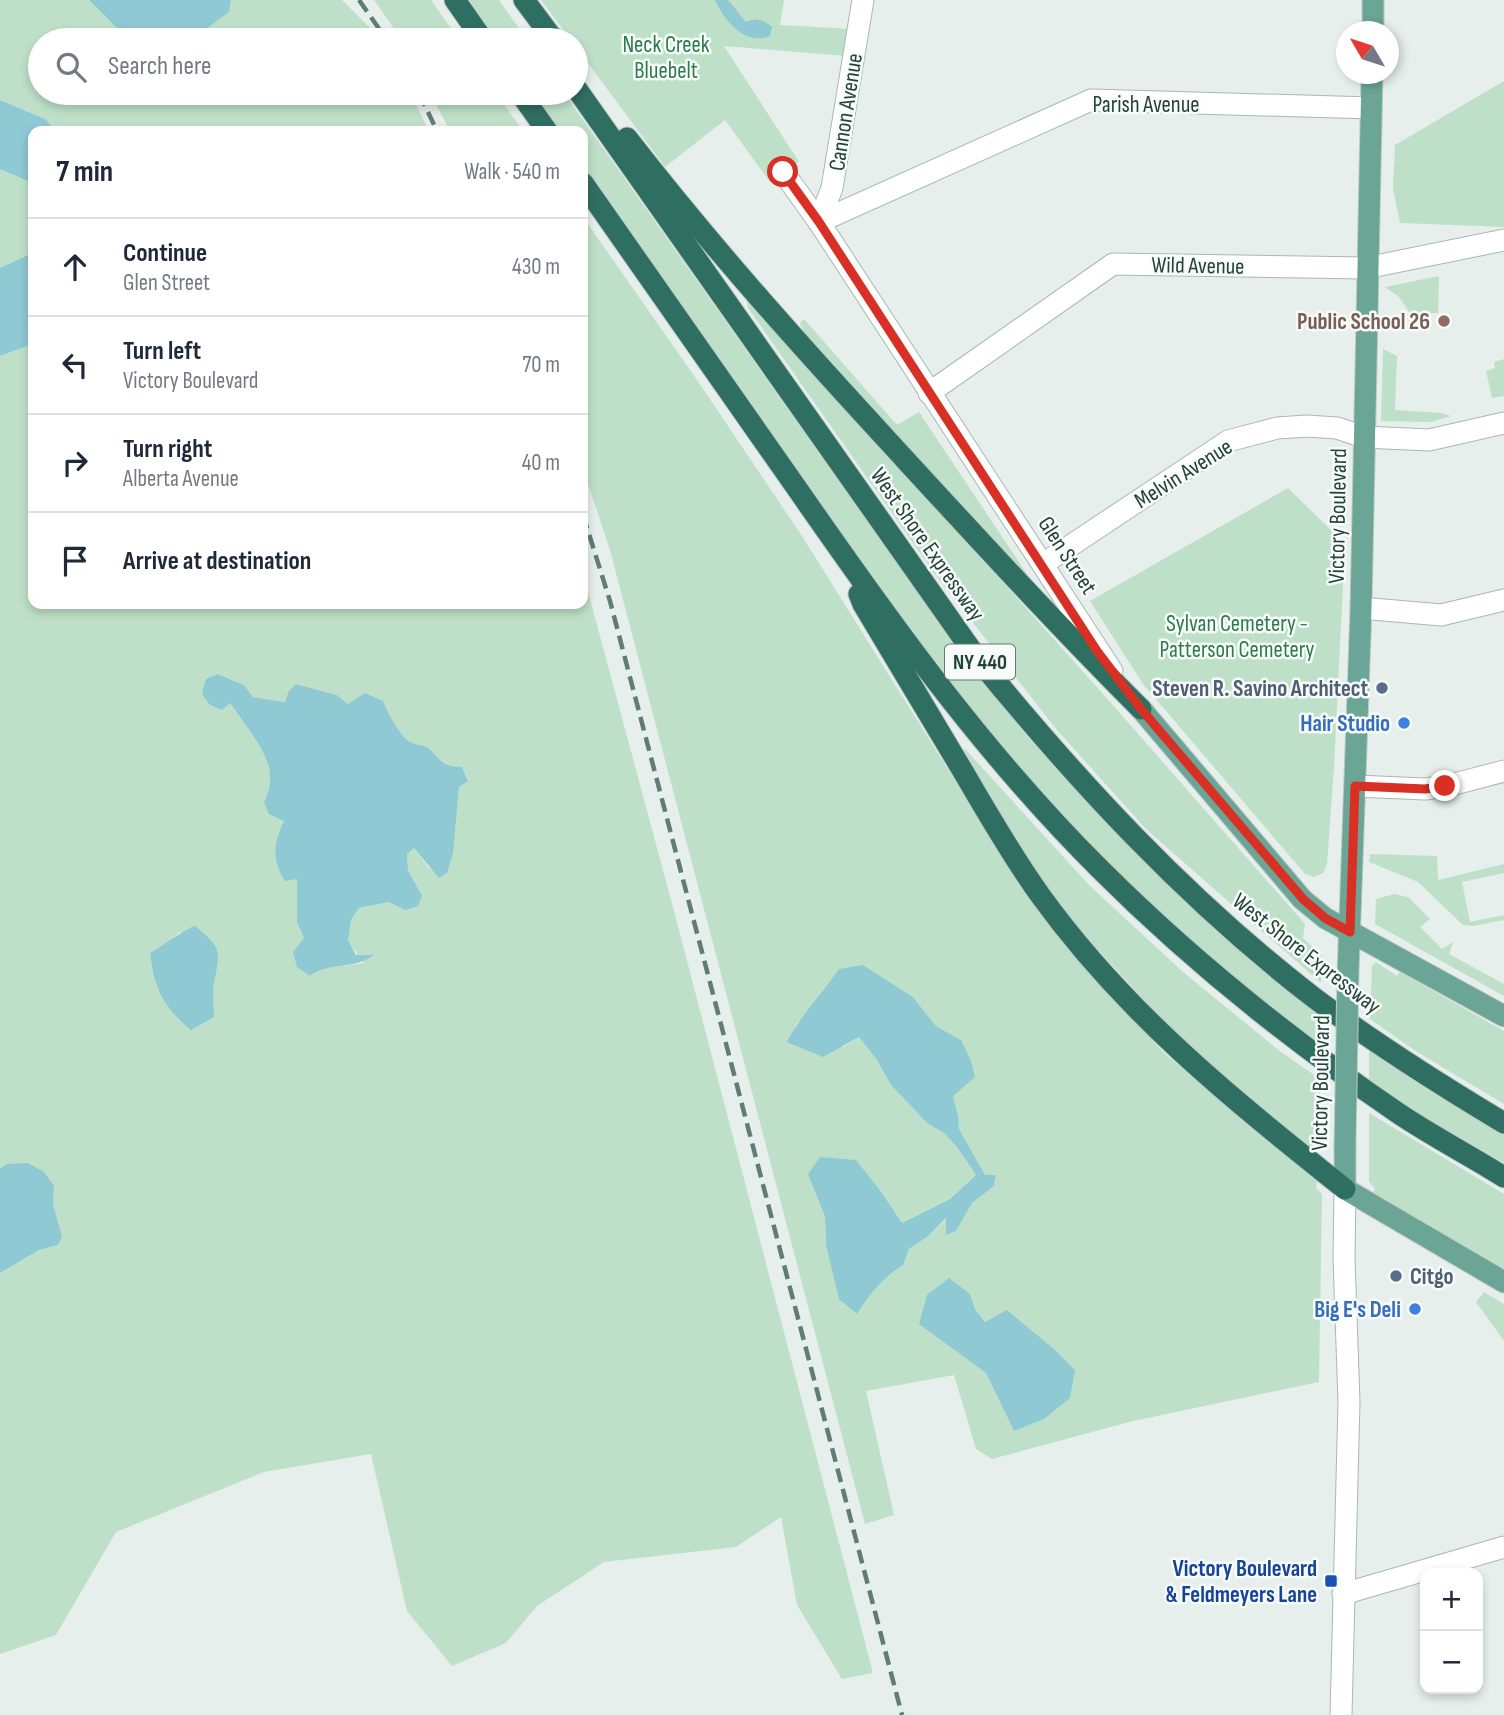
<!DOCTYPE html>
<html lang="en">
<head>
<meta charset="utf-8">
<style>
  :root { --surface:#fff; --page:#f6f6f7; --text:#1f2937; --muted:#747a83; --line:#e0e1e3 }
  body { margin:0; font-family:"Sofia Sans Condensed",sans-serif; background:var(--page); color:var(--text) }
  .controls { position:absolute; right:21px; bottom:21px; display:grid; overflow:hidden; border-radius:14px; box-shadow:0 4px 10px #0003 }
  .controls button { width:63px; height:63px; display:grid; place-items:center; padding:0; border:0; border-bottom:2px solid var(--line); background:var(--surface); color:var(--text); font:35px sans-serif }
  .compass { position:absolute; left:1336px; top:21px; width:63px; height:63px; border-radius:50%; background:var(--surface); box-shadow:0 4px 10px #0003; rotate:309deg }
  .stop { position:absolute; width:21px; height:21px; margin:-16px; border:5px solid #d93025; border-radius:50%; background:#fff }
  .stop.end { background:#d93025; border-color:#fff; box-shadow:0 2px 7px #0008 }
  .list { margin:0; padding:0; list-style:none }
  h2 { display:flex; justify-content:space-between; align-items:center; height:91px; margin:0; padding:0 28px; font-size:30px }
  h2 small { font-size:23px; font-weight:400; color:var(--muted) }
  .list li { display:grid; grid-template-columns:46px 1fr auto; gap:21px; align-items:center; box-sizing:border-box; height:98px; padding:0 28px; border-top:2px solid var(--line) }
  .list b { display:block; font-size:26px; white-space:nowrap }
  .list p { margin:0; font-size:23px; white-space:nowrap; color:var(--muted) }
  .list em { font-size:23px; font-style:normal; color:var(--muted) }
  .icon { flex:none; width:38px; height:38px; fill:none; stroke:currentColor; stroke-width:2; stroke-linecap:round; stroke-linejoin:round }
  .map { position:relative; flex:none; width:1504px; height:1715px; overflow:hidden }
  .search { position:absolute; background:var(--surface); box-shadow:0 4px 10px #0003; left:28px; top:28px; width:560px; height:77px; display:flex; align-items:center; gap:18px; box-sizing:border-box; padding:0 24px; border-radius:38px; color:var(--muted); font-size:26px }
  .panel { position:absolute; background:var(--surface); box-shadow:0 4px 10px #0003; left:28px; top:126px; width:560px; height:483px; border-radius:14px }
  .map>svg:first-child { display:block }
</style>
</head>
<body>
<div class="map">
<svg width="1504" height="1715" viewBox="0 0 1504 1715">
  <rect width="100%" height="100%" fill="#e6efeb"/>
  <g fill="#bfe0c8" fill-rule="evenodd">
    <polygon points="0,0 89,0 116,27 139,40 40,40 40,93 410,93 429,131 56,131 45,119 0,100"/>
    <polygon points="231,0 342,0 374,32 379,40 191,40 228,12"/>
    <polygon points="374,0 431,0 459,40 402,40"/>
    <polygon points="465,0 499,0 527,40 493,40"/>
    <polygon points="541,0 784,0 780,25 850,29 846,56 724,46 799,162 770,182 725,120 665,167 576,47 576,40 571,40"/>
    <polygon points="1504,81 1504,227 1400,223 1393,188 1395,145"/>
    <polygon points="430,93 496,93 523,131 450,131"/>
    <polygon points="530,93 564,93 867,521 1028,737 1154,869 1321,1012 1321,1045 1253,994 1134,889 1005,754 946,681 583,168 583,131 557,131"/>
    <polygon points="0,147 33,174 33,273 0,286"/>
    <path d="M 583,217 L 695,377 L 802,536 L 984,827 L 1071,950 L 1163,1052 L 1241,1118 L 1318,1176 L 1316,1188 L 1322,1194 L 1319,1382 L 1133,1421 L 992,1459 L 976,1449 L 954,1375 L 866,1391 L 894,1515 L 865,1524 L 610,550 L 583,469 ZM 863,965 L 913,997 L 936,1026 L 961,1040 L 953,1096 L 958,1116 L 959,1129 L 985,1176 L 996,1175 L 994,1186 L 971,1203 L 956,1231 L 946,1235 L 947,1218 L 927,1237 L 909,1249 L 903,1265 C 883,1278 870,1293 857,1313 L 826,1245 L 825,1216 L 882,1193 L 902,1223 L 950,1199 L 976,1175 L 957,1147 L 944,1133 L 927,1123 L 891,1085 L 877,1060 L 859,1037 L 843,1047 L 795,1026 L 815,1004 ZM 970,1294 L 975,1309 L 985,1322 L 1014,1431 L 986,1373 L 920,1324 Z"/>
    <polygon points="1439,276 1438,313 1427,313 1426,319 1412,316 1399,297 1385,287"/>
    <polygon points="746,296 1104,695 1305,924 1303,938 1322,956 1321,983 1146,829 1057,730 934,573 748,308"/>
    <polygon points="804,319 897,425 919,412 1033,583 1046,595 1061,621 809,344 800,323"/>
    <path d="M 33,344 L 33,604 L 583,604 L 583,573 L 674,911 L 873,1673 L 842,1679 L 797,1605 L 781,1517 L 736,1547 L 604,1562 L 537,1606 L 506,1643 L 452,1666 L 407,1611 L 371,1454 L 264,1472 L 116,1532 L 56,1635 L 0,1654 L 0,1273 L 39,1250 L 58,1245 L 62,1236 L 53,1204 L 54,1186 L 6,1164 L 0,1169 L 0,356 ZM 218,674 L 244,685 L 253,697 L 286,702 L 296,684 L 337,695 L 348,704 L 383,701 C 387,712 399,733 407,741 C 412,745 422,744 428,748 C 442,760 442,765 462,767 L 468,780 L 459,787 L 454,834 L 430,869 L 414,848 L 407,854 L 408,870 L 415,882 L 389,902 L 359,908 L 351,920 L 347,940 L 364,963 L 318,969 L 297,922 L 297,878 L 278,834 L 284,821 L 264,802 C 284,762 251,737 231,705 C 226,695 222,684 218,674 ZM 180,932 L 214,986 L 214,1017 L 191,1029 C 165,1008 154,987 150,953 L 165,945 Z"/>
    <polygon points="1383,349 1397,356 1395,410 1442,413 1451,416 1431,422 1381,421"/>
    <polygon points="1504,359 1504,396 1492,398 1486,371 1495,368 1494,362"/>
    <polygon points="1288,488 1345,544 1334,767 1327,864 1323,873 1314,877 1305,874 1143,684 1090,601"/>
    <polygon points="965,749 1090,886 1183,972 1281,1052 1320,1079 1320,1142 1313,1152 1233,1086 1155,1012 1062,910 984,799 959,754"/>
    <polygon points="1370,854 1437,856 1438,880 1504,864 1504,873 1462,882 1470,922 1504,915 1504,920 1473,926 1463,925 1418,882 1369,862"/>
    <polygon points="1394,894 1408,897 1430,919 1420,927 1442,949 1453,942 1449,954 1504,984 1504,996 1375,924 1376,899"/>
    <polygon points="1376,962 1397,976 1400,972 1504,1031 1504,1104 1417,1052 1370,1019 1372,966"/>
    <polygon points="1369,1047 1428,1090 1504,1133 1504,1163 1415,1112 1369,1081"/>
    <polygon points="1369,1113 1504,1194 1504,1269 1373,1193 1375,1189 1369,1181"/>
    <polygon points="1484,1292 1504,1304 1504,1341 1476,1302"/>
  </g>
  <g fill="#8ec9d4">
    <polygon points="89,0 231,0 229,12 191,40 139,40 116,27"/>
    <path d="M 715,0 L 728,0 L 746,22 C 758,17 763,20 772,27 L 770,36 C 744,46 725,21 715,0 Z"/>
    <polygon points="0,100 45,119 56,131 33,131 33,187 28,181 0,169"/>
    <polygon points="33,253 33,344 0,356 0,268"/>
    <path d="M 218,674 L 244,685 L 253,697 L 285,702 L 289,691 L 296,684 L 337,695 L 348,704 L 365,693 L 383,701 C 388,713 398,732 407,740 C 412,745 422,744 428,748 C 443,761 440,765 462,767 L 468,781 L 459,787 L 453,853 L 447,873 L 439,878 L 414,848 L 407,854 L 408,870 L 422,896 L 418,906 L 405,910 L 389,902 L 359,908 L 351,920 L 348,940 L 356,955 L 374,955 C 354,970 326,962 310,976 L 297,967 L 293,952 L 304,938 L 297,922 L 297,879 L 285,881 C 272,860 273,843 284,821 L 269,814 L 264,802 C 284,763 250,735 230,703 L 222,710 L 210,705 L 202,694 L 206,679 Z"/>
    <path d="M 195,926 C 223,949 220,950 214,983 C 213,994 214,1006 214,1017 L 191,1030 C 164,1008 154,988 150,953 C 166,944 178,933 195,926 Z"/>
    <path d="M 863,965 L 913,997 L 936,1026 L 961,1040 L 971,1061 L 975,1077 L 953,1096 L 958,1116 L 959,1129 L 985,1175 L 996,1175 L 994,1186 L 972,1203 L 956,1231 L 946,1235 L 946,1218 L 927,1237 L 909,1249 L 903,1265 C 883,1278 870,1293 857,1314 L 839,1299 L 826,1245 L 825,1216 L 808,1174 L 820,1157 L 856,1160 L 882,1193 L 902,1223 L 950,1199 L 976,1175 L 957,1147 L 944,1133 L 927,1123 L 891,1085 L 877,1060 L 859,1037 L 823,1057 L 787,1042 C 800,1016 822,994 839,969 Z"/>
    <polygon points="28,1163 44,1172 54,1186 53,1204 62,1236 58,1245 39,1250 0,1273 0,1169 6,1164"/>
    <polygon points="949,1278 970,1294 975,1309 985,1322 1007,1310 1055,1350 1075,1370 1070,1398 1044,1419 1014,1431 986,1373 919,1324 927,1295"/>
  </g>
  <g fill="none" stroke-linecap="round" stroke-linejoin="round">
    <defs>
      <g id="minor">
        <polyline points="783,172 819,222 1112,671"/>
        <polyline points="819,222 1091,100 1371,108"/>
        <polyline points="819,222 832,188 863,0"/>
        <polyline points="929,393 1113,264 1366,268 1504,240"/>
        <polyline points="1043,564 1228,441 1277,428 1307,426 1337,428 1364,437 1429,440 1504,423"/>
        <polyline points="1361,608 1441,615 1504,600"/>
        <polyline points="1355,786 1425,789 1447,786 1504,771"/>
        <polyline points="1343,1594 1504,1547"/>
        <polyline points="1341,1715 1349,1402 1344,1258 1345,1189"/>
      </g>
      <g id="major">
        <polyline points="1373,32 1373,0"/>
        <polyline points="1141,709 1302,899 1325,918 1504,1016"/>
        <polyline points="1348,973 1361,608 1372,74"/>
        <polyline points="1345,1146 1345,1189 1504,1282"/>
      </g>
      <g id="highway">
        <polyline points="455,0 483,40"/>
        <polyline points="524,0 554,40"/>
        <path d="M 576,88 L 977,658 C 1078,782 1186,899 1313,997 C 1374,1043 1439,1084 1504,1123"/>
        <polyline points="520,93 547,131"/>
        <path d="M 627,138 C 713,249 806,352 901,455 C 980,541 1058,626 1141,709"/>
        <path d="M 583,183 C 654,284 725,386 796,487 C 889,621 984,754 1100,869 C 1191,960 1292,1041 1398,1113 C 1432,1136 1469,1155 1504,1177"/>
        <path d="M 859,594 L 863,604 C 897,660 930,717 964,773 C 988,814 1012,856 1040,895 C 1125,1013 1232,1099 1345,1189"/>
      </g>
    </defs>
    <use href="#minor" stroke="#a8b8b2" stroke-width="23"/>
    <use href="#major" stroke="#c2cac8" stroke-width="23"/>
    <use href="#highway" stroke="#c2cac8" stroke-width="23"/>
    <use href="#minor" stroke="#fff" stroke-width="21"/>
    <use href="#major" stroke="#6aa596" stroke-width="21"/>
    <use href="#highway" stroke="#2f6f62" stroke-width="21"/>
    <g stroke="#5f7d75" stroke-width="4.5" stroke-dasharray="14 7" stroke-linecap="butt">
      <polyline points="359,0 387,40"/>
      <polyline points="419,93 437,131"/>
      <polyline points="583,515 610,601 902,1715"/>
    </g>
    <defs>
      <polyline id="major-bridge" points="1345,1146 1348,973"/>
    </defs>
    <use href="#major-bridge" stroke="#c2cac8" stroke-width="23" stroke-linecap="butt"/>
    <use href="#major-bridge" stroke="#6aa596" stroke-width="21"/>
  </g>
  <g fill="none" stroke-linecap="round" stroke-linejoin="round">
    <polyline stroke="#d93025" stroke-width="9" points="783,172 819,222 1097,651 1141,709 1303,899 1325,918 1350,932 1355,786 1425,789 1445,786"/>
  </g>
  <circle fill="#8d6e63" stroke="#f7fbf9" stroke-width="2.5" cx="1444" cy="321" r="7"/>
  <g fill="#5c6f8a" stroke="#f7fbf9" stroke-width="2.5">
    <circle cx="1382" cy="688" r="7"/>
    <circle cx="1396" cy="1276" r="7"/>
  </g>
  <g fill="#3f7fe0" stroke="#f7fbf9" stroke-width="2.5">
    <circle cx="1404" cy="723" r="7"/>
    <circle cx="1415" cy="1309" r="7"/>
  </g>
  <rect fill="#1a4fb4" stroke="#f7fbf9" stroke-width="2.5" x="1324" y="1574" width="14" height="14" rx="3.5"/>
  <g text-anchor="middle" stroke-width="5" stroke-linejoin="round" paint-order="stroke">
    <rect fill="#f7fbf9" stroke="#637a73" stroke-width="2" x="945" y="644.5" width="70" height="35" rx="5"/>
    <g font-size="21" font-weight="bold" fill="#24423a">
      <text x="980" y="669">NY 440</text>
    </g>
    <g font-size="23" fill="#2d7a4b" stroke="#f7fbf9">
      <text x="666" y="52">Neck Creek<tspan x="666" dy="26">Bluebelt</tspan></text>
      <text x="1237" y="631">Sylvan Cemetery -<tspan x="1237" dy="26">Patterson Cemetery</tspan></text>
    </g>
    <g font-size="23" fill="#24423a" stroke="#f7fbf9">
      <text x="1146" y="112">Parish Avenue</text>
      <text transform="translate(845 112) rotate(-81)" y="8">Cannon Avenue</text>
      <text transform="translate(1198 265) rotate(1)" y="8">Wild Avenue</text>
      <text transform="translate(1183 473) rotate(-32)" y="8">Melvin Avenue</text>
      <text transform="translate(1337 516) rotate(-89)" y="8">Victory Boulevard</text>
      <text transform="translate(928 544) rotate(55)" y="8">West Shore Expressway</text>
      <text transform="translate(1068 555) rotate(57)" y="8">Glen Street</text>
      <text transform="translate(1307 953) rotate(38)" y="8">West Shore Expressway</text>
      <text transform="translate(1320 1083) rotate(-89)" y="8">Victory Boulevard</text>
    </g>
    <g font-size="23" font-weight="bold" fill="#785e54" stroke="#f7fbf9" text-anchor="end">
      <text x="1430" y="329">Public School 26</text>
    </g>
    <g font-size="23" font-weight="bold" fill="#4e5e75" stroke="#f7fbf9" text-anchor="end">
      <text x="1368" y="696">Steven R. Savino Architect</text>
      <text x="1410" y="1284" text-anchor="start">Citgo</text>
    </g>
    <g font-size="23" font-weight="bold" fill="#366cbe" stroke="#f7fbf9" text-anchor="end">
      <text x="1390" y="731">Hair Studio</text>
      <text x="1401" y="1317">Big E's Deli</text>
    </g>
    <g font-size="23" font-weight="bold" fill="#164399" stroke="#f7fbf9" text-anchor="end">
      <text x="1317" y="1576">Victory Boulevard<tspan x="1317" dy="26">&amp; Feldmeyers Lane</tspan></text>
    </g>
  </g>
</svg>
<div class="controls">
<button>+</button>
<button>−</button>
</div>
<svg class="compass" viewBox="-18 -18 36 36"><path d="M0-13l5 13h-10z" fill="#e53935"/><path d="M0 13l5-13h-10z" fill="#747a83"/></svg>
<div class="stop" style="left:783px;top:172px"></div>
<div class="stop end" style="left:1445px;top:786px"></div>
<div class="search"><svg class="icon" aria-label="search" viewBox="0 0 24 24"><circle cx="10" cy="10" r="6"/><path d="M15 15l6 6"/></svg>Search here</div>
<section class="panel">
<h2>7 min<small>Walk · 540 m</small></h2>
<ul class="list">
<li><svg class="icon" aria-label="ahead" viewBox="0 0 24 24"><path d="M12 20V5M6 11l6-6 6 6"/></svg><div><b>Continue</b><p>Glen Street</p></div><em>430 m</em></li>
<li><svg class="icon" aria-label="left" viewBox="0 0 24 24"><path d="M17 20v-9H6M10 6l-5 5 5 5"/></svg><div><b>Turn left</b><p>Victory Boulevard</p></div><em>70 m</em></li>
<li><svg class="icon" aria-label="right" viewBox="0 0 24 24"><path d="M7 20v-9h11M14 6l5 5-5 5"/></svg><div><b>Turn right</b><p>Alberta Avenue</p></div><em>40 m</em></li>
<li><svg class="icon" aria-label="arrive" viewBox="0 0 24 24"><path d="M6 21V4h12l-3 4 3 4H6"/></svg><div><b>Arrive at destination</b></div></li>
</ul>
</section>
</div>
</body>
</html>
